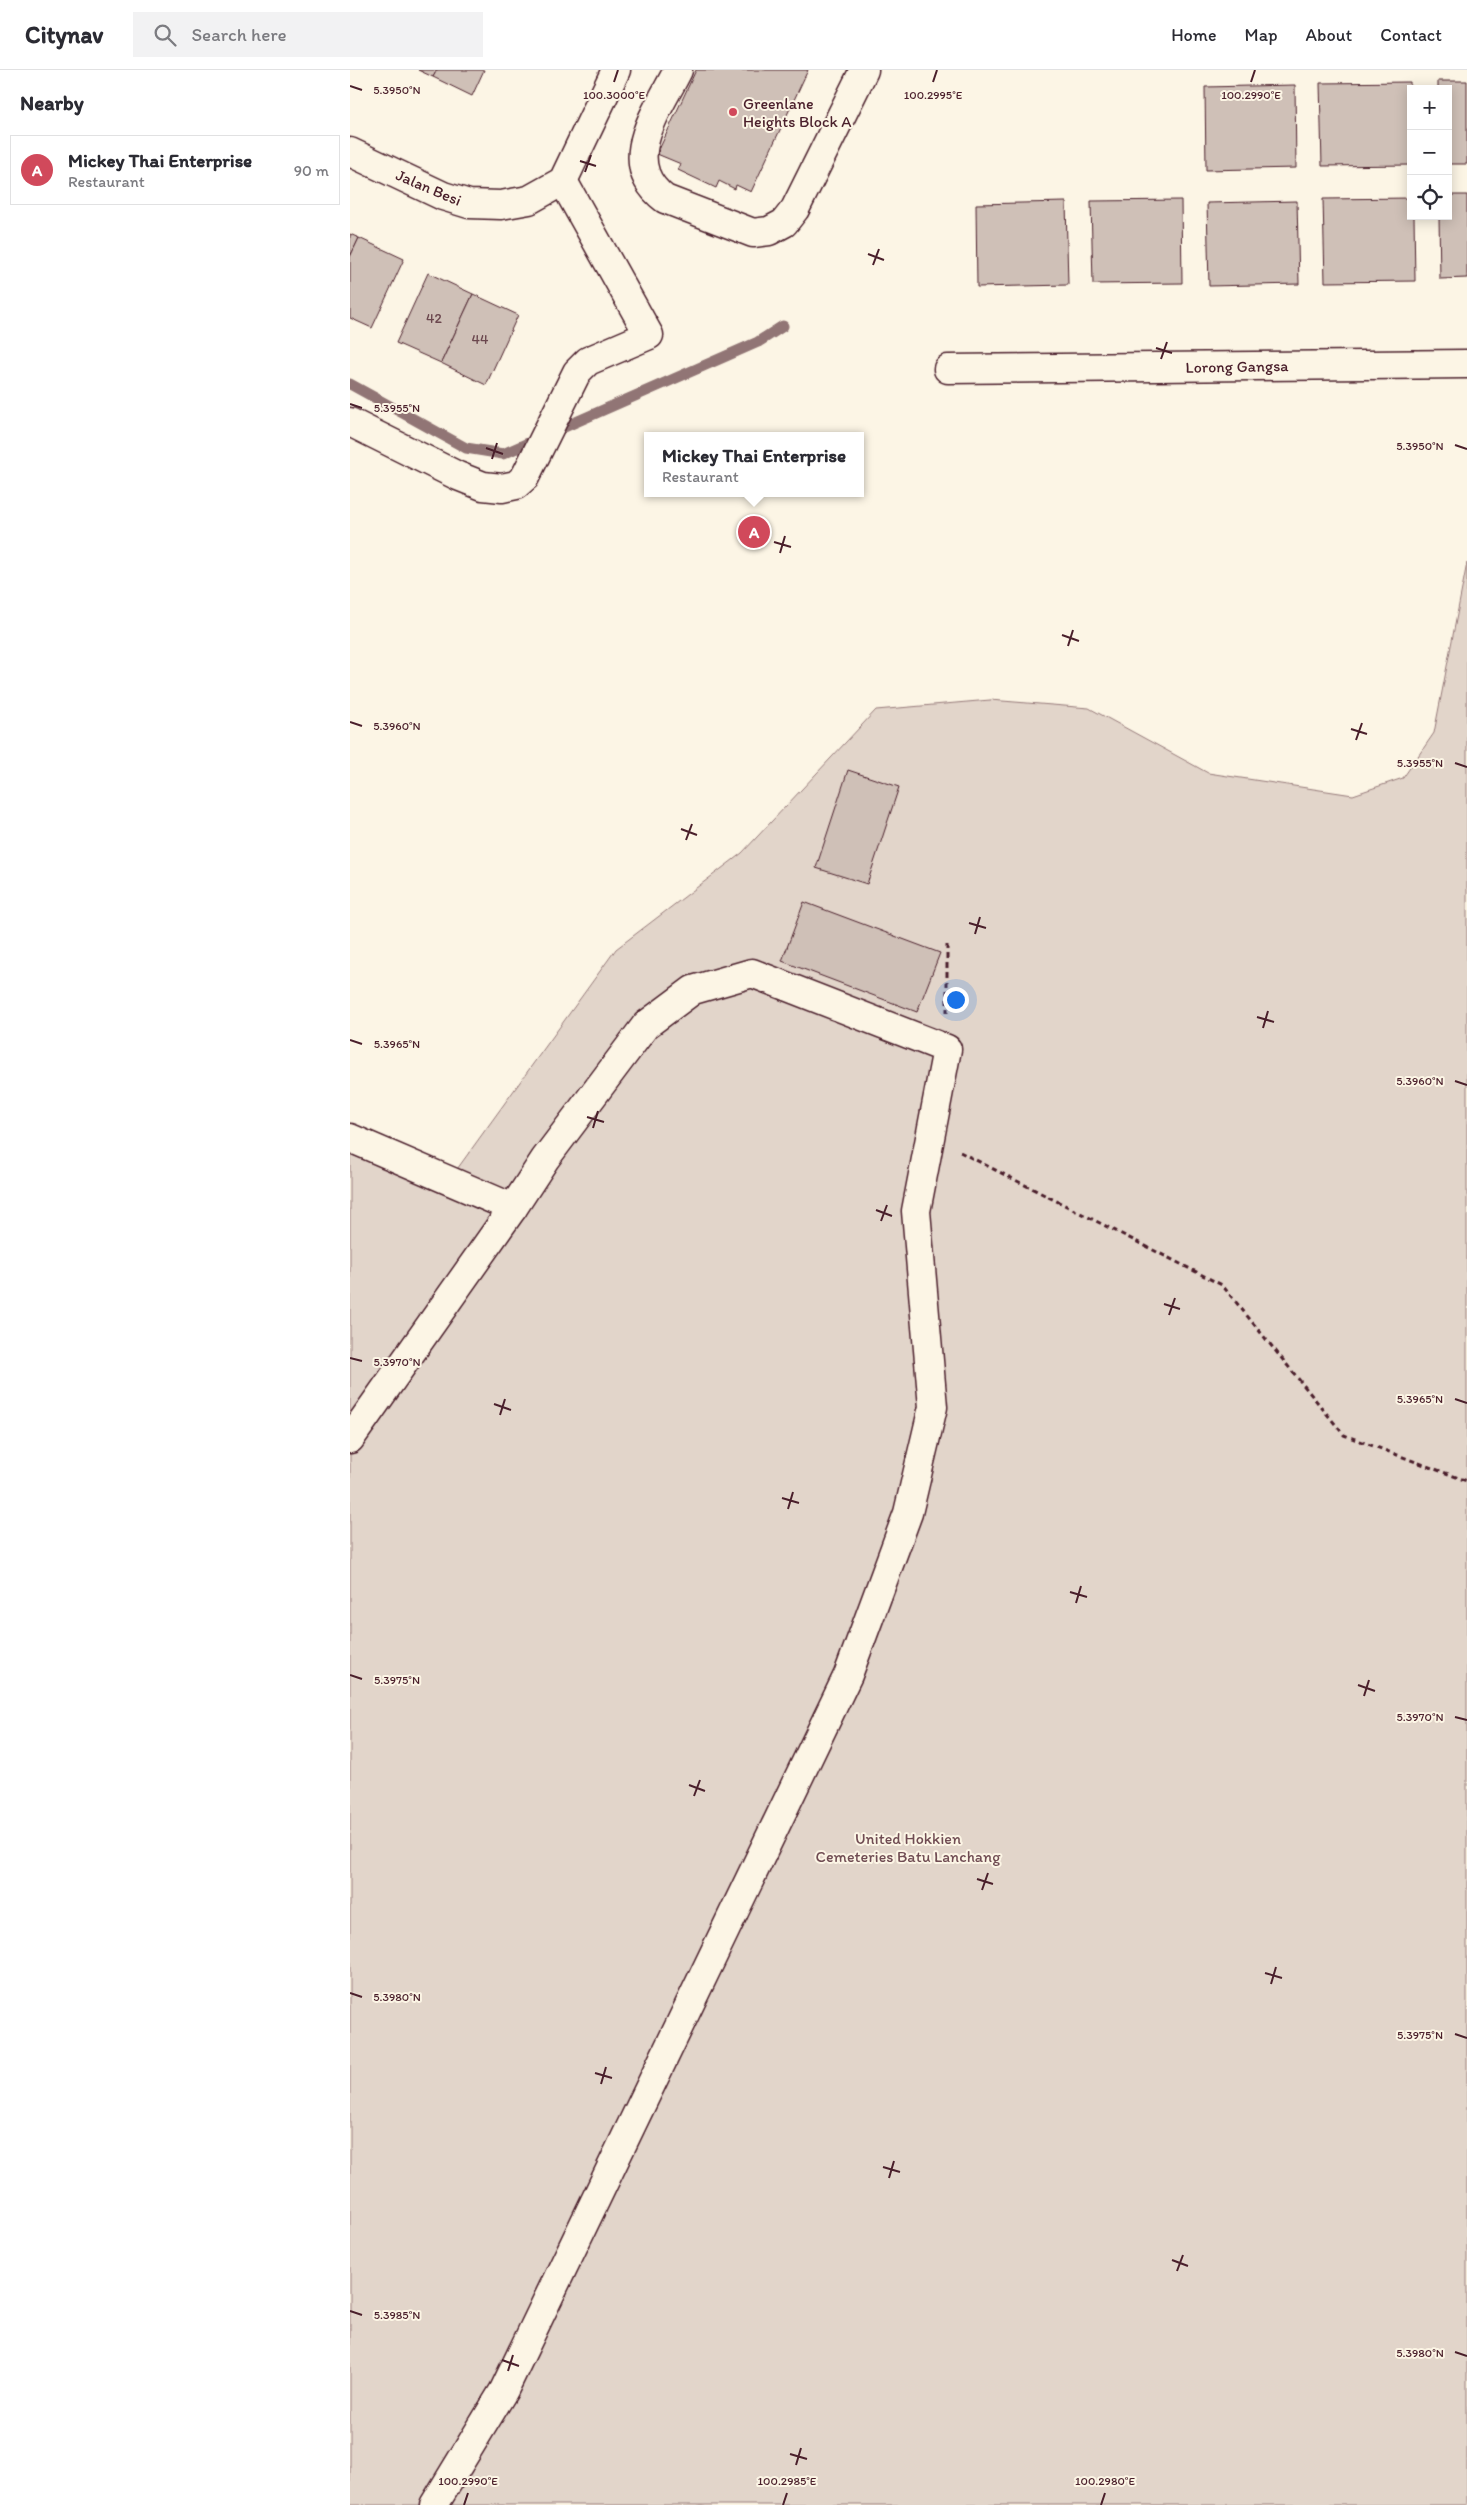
<!DOCTYPE html>
<html lang="en">
<head>
<meta charset="utf-8">
<style>
  :root { --surface:#fff; --page:#f2f2f3; --text:#2b2b33; --muted:#7c7c81; --line:#e1e1e2; --accent:#d1495b }
  body { margin:0; font-family:Itim,sans-serif; background:var(--page); color:var(--text) }
  .controls { position:absolute; right:15px; top:15px; display:grid; overflow:hidden; border-radius:0px; box-shadow:0 2px 12px #0003 }
  .controls button { width:45px; height:45px; display:grid; place-items:center; padding:0; border:0; border-bottom:1px solid var(--line); background:var(--surface); color:var(--text); font:25px sans-serif }
  .you { position:absolute; left:605px; top:929px; width:18px; height:18px; margin:-12px; border:4px solid #fff; border-radius:50%; background:#1a73e8; box-shadow:0 0 0 8px #1a73e833 }
  .badge { display:grid; place-items:center; width:32px; height:32px; border-radius:50%; background:var(--accent); color:#fff; font-size:16px; font-weight:700 }
  .pin { position:absolute; translate:-50% -50%; border:2px solid #fff; box-shadow:0 1px 5px #0006 }
  .popup { position:absolute; left:294px; top:362px; width:220px; height:65px; box-sizing:border-box; display:grid; place-content:center; border-radius:0px; background:var(--surface); filter:drop-shadow(0 1px 4px #0005); font-size:16px; white-space:nowrap; color:var(--muted) }
  .popup b { font-size:19px; color:var(--text) }
  .popup::after { content:''; position:absolute; left:50%; top:100%; margin-left:-10px; border:10px solid transparent; border-top-color:var(--surface) }
  .list { margin:0; padding:0; list-style:none }
  h2 { display:flex; justify-content:space-between; align-items:center; height:65px; margin:0; padding:0 20px; font-size:21px }
  h2 small { font-size:16px; font-weight:400; color:var(--muted) }
  .list li { display:grid; grid-template-columns:32px 1fr auto; gap:15px; align-items:center; box-sizing:border-box; height:70px; margin:0 10px 10px; padding:0 10px; border:1px solid var(--line); border-radius:0px }
  .list b { display:block; font-size:19px; white-space:nowrap }
  .list p { margin:0; font-size:16px; white-space:nowrap; color:var(--muted) }
  .list em { font-size:16px; font-style:normal; color:var(--muted) }
  .icon { flex:none; width:28px; height:28px; fill:none; stroke:currentColor; stroke-width:2; stroke-linecap:round; stroke-linejoin:round }
  .map { position:relative; flex:none; width:1117px; height:2435px; overflow:hidden }
  header { display:flex; align-items:center; gap:30px; box-sizing:border-box; height:70px; padding:0 25px; background:var(--surface); border-bottom:1px solid var(--line) }
  header strong { font-size:24px }
  nav { display:flex; gap:28px; margin-inline-start:auto; font-size:18px }
  .search { width:350px; height:45px; background:var(--page); display:flex; align-items:center; gap:12px; box-sizing:border-box; padding:0 18px; border-radius:0px; color:var(--muted); font-size:19px }
  main { display:flex }
  aside { flex:1; background:var(--surface) }
  .map>svg:first-child { display:block }
</style>
</head>
<body>
<header>
<strong>Citynav</strong>
<div class="search"><svg class="icon" aria-label="search" viewBox="0 0 24 24"><circle cx="10" cy="10" r="6"/><path d="M15 15l6 6"/></svg>Search here</div>
<nav><a>Home</a><a>Map</a><a>About</a><a>Contact</a></nav>
</header>
<main>
<aside>
<h2>Nearby<small></small></h2>
<ul class="list">
<li><span class="badge">A</span><div><b>Mickey Thai Enterprise</b><p>Restaurant</p></div><em>90 m</em></li>
</ul>
</aside>
<div class="map">
<svg width="1117" height="2435" viewBox="0 0 1117 2435">
  <rect width="100%" height="100%" fill="#fcf5e5"/>
  <filter id="ink" filterUnits="userSpaceOnUse"><feTurbulence type="fractalNoise" baseFrequency=".02" numOctaves="2"/><feDisplacementMap in="SourceGraphic" scale="10" xChannelSelector="R" yChannelSelector="G"/><feConvolveMatrix kernelMatrix="1 2 1 2 8 2 1 2 1" color-interpolation-filters="sRGB"/></filter>
  <g filter="url(#ink)">
    <polygon fill="#e2d5ca" stroke="#967a7a" points="1117,493 1117,2435 0,2435 0,1084 92,1120 266,879 392,783 526,640 640,630 739,638 858,703 1003,725 1053,708 1084,663"/>
    <g fill="none" stroke-linecap="round" stroke-linejoin="round">
      <polyline stroke="#917474" stroke-width="11" points="0,314 116,378 153,384 408,272 433,256"/>
    </g>
    <g fill="#cfc0b7" stroke="#4a1f2b">
      <polygon points="68,0 87,0 83,7"/>
      <polygon points="87,0 134,0 122,26 83,7"/>
      <polygon points="346,0 458,0 401,122 386,115 385,119 369,111 366,118 328,100 331,94 307,84"/>
      <polygon points="1088,11 1117,11 1117,94 1098,94 1098,19 1088,19"/>
      <polygon points="1060,12 1061,95 972,96 970,13"/>
      <polygon points="945,15 946,98 856,100 855,17"/>
      <polygon points="1098,125 1117,125 1117,208 1090,209 1089,146 1098,146"/>
      <polygon points="1061,128 1061,146 1064,146 1065,211 975,212 973,129"/>
      <polygon points="831,130 832,213 743,214 741,131"/>
      <polygon points="947,131 949,214 859,216 857,133"/>
      <polygon points="716,132 718,215 627,217 626,134"/>
      <polygon points="0,164 9,168 0,187"/>
      <polygon points="9,168 54,189 22,258 0,248 0,187"/>
      <polygon points="78,203 123,224 91,293 46,273"/>
      <polygon points="123,224 168,245 136,315 91,293"/>
      <polygon points="498,700 549,717 517,814 466,798"/>
      <polygon points="454,832 590,883 567,942 432,891"/>
    </g>
    <g fill="none" stroke-linecap="round" stroke-linejoin="round">
      <defs>
        <g id="minor">
          <path d="M 328,0 C 308,41 267,92 315,129 L 403,163 L 419,161 L 434,153 L 445,139 L 514,0"/>
          <polyline points="0,82 93,126 119,134 151,135 179,130 213,111 266,0"/>
          <polyline points="598,299 1117,294"/>
          <polyline points="0,352 108,406 133,416 152,418 166,415 175,407 227,302 238,291 299,265 213,111"/>
          <polyline points="0,1068 163,1138"/>
          <polyline points="0,1369 163,1138 195,1089 296,955 343,920 402,903 597,979 566,1141 583,1337 558,1443 498,1605 154,2320 84,2435"/>
        </g>
      </defs>
      <use href="#minor" stroke="#4a1f2b" stroke-width="31"/>
      <g stroke="#4a1f2b" stroke-width="3" stroke-dasharray="5 4" stroke-linecap="butt">
        <polyline points="597,943 597,873"/>
        <polyline points="610,1082 872,1215 994,1365 1117,1411"/>
      </g>
      <use href="#minor" stroke="#fcf5e5" stroke-width="28"/>
    </g>
  </g>
  <path fill="none" stroke="#4a1f2b" stroke-width="2" d="M 264,12 L 268,0M 583,12 L 587,0M 901,12 L 905,0M 0,16 L 12,20M 230,91 L 246,96M 235,102 L 241,85M 518,184 L 534,190M 523,195 L 529,179M 806,278 L 822,283M 811,289 L 817,272M 0,334 L 12,338M 1105,375 L 1117,379M 136,378 L 153,384M 142,389 L 147,373M 424,472 L 441,477M 430,483 L 435,466M 712,565 L 729,571M 718,576 L 723,560M 0,652 L 12,656M 1001,659 L 1017,664M 1006,670 L 1012,653M 1105,693 L 1117,697M 331,759 L 347,765M 336,770 L 342,754M 619,853 L 636,858M 625,864 L 630,847M 907,947 L 924,952M 913,958 L 918,941M 0,970 L 12,974M 1105,1011 L 1117,1015M 237,1047 L 254,1052M 243,1058 L 248,1041M 526,1140 L 542,1146M 531,1151 L 537,1135M 814,1234 L 830,1239M 819,1245 L 825,1228M 0,1288 L 12,1291M 1105,1329 L 1117,1333M 144,1334 L 161,1340M 150,1345 L 155,1329M 432,1428 L 449,1433M 438,1439 L 443,1422M 720,1522 L 737,1527M 726,1533 L 731,1516M 0,1605 L 12,1609M 1008,1615 L 1025,1621M 1014,1626 L 1019,1610M 1105,1647 L 1117,1650M 339,1715 L 355,1721M 344,1726 L 350,1710M 627,1809 L 643,1814M 632,1820 L 638,1803M 915,1903 L 932,1908M 921,1914 L 926,1897M 0,1923 L 12,1927M 1105,1964 L 1117,1968M 245,2003 L 262,2008M 251,2014 L 256,1997M 533,2097 L 550,2102M 539,2108 L 544,2091M 822,2190 L 838,2196M 827,2201 L 833,2185M 0,2241 L 12,2245M 1105,2282 L 1117,2286M 152,2290 L 169,2296M 158,2301 L 163,2285M 440,2384 L 457,2389M 446,2395 L 451,2378M 114,2435 L 118,2423M 433,2435 L 437,2423M 751,2435 L 755,2423"/>
  <circle fill="#d1495b" stroke="#fcf5e5" stroke-width="2" cx="383" cy="42" r="5"/>
  <g text-anchor="middle" stroke-width="4" stroke-linejoin="round" paint-order="stroke">
    <g font-size="14" fill="#6b474e">
      <text x="84" y="253">42</text>
      <text x="130" y="274">44</text>
    </g>
    <g font-size="16" fill="#4a1f2b" stroke="#fcf5e5" text-anchor="start">
      <text x="393" y="39">Greenlane<tspan x="393" dy="18">Heights Block A</tspan></text>
    </g>
    <g font-size="16" fill="#4a1f2b" stroke="#fcf5e5">
      <text transform="translate(79 117) rotate(23)" y="6">Jalan Besi</text>
      <text transform="translate(887 296) rotate(-1)" y="6">Lorong Gangsa</text>
    </g>
    <g font-size="16" fill="#704c53" stroke="#fcf5e5">
      <text x="558" y="1774">United Hokkien<tspan x="558" dy="18">Cemeteries Batu Lanchang</tspan></text>
    </g>
  </g>
  <g font-size="12" text-anchor="middle" fill="#4a1f2b" stroke="#fcf5e5" stroke-width="4" stroke-linejoin="round" paint-order="stroke">
    <text x="47" y="24">5.3950°N</text>
    <text x="264" y="29">100.3000°E</text>
    <text x="583" y="29">100.2995°E</text>
    <text x="901" y="29">100.2990°E</text>
    <text x="47" y="342">5.3955°N</text>
    <text x="1070" y="380">5.3950°N</text>
    <text x="47" y="660">5.3960°N</text>
    <text x="1070" y="697">5.3955°N</text>
    <text x="47" y="978">5.3965°N</text>
    <text x="1070" y="1015">5.3960°N</text>
    <text x="47" y="1296">5.3970°N</text>
    <text x="1070" y="1333">5.3965°N</text>
    <text x="47" y="1614">5.3975°N</text>
    <text x="1070" y="1651">5.3970°N</text>
    <text x="47" y="1931">5.3980°N</text>
    <text x="1070" y="1969">5.3975°N</text>
    <text x="47" y="2249">5.3985°N</text>
    <text x="1070" y="2287">5.3980°N</text>
    <text x="118" y="2415">100.2990°E</text>
    <text x="437" y="2415">100.2985°E</text>
    <text x="755" y="2415">100.2980°E</text>
  </g>
</svg>
<div class="controls">
<button>+</button>
<button>−</button>
<button><svg class="icon" aria-label="locate" viewBox="0 0 24 24"><circle cx="12" cy="12" r="6"/><path d="M12 2v4M12 18v4M2 12h4M18 12h4"/></svg></button>
</div>
<div class="you"></div>
<div class="pin badge" style="left:404px;top:462px">A</div>
<div class="popup"><b>Mickey Thai Enterprise</b>Restaurant</div>
</div>
</main>
</body>
</html>
